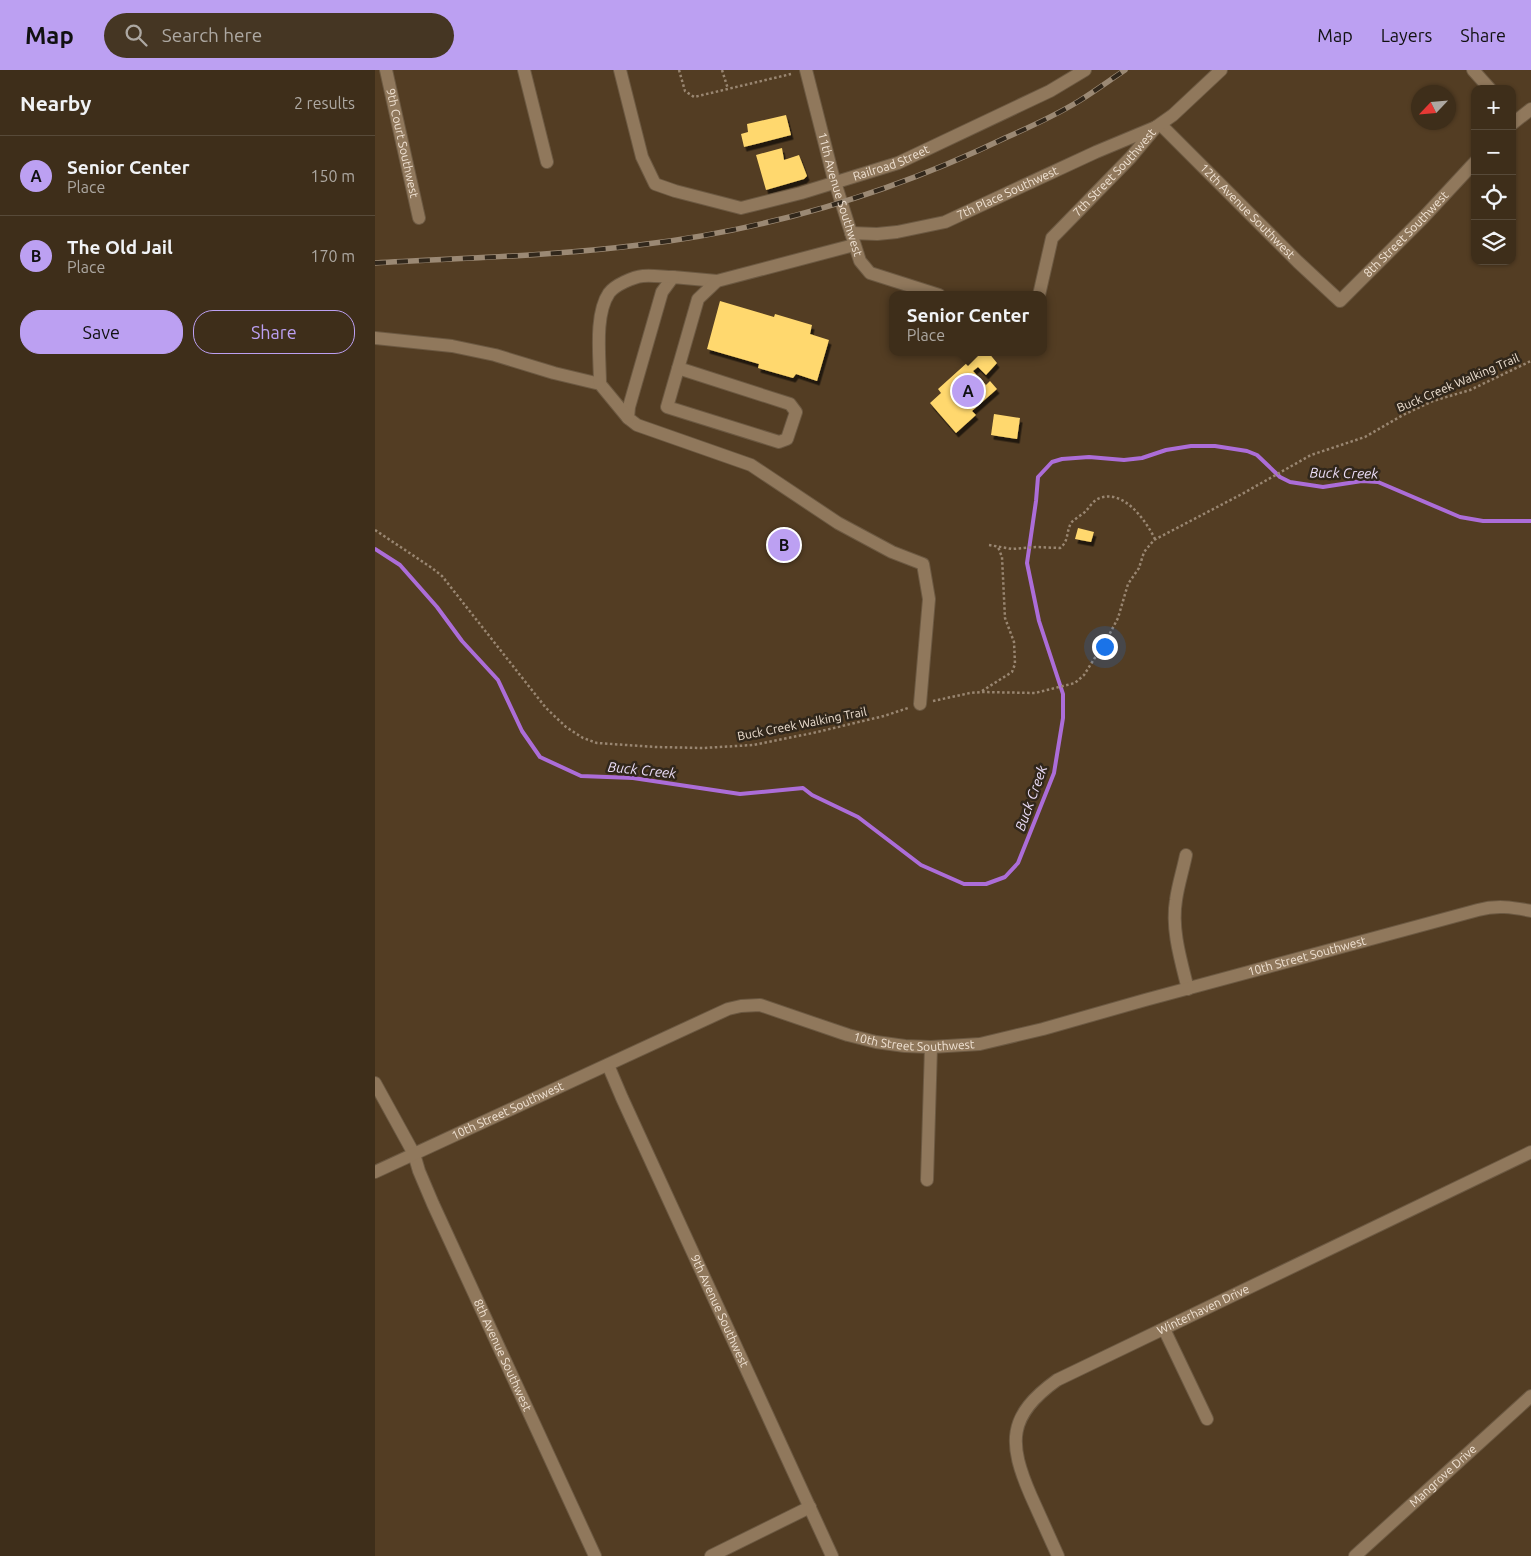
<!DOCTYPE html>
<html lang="en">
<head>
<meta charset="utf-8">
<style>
  :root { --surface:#3e2e1a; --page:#453623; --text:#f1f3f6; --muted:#ada8a2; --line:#574a39; --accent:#bca0f2 }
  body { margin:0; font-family:Ubuntu,sans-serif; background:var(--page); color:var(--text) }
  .controls { position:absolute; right:15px; top:15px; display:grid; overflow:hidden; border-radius:10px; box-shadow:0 1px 4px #0004 }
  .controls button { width:45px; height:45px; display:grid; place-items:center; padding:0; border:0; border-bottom:1px solid var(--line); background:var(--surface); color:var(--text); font:25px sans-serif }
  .compass { position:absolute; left:1036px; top:15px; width:45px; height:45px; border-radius:50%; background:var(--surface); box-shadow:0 1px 4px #0004; rotate:244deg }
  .you { position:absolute; left:729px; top:576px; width:18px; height:18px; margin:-12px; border:4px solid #fff; border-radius:50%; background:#1a73e8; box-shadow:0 0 0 8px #1a73e833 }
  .badge { display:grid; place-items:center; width:32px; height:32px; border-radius:50%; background:var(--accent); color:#111; font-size:16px; font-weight:700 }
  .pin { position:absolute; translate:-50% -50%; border:2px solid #fff; box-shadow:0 1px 5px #0006 }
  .popup { position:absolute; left:514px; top:221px; width:158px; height:65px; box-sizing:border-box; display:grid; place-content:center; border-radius:10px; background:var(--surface); filter:drop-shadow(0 1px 4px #0005); font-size:16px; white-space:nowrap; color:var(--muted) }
  .popup b { font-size:19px; color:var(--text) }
  .popup::after { content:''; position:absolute; left:50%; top:100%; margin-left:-10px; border:10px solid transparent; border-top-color:var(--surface) }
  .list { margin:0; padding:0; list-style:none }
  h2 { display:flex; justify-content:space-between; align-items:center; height:65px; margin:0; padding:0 20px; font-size:21px }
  h2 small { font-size:16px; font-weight:400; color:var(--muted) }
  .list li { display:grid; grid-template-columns:32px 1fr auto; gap:15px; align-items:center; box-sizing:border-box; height:80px; padding:0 20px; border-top:1px solid var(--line) }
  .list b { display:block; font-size:19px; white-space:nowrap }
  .list p { margin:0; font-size:16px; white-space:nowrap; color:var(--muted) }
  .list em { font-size:16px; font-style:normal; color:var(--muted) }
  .actions { display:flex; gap:10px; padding:15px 20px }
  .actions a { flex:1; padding:11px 0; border:1px solid var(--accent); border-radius:20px; text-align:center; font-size:18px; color:var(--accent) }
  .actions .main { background:var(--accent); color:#111 }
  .icon { flex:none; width:28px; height:28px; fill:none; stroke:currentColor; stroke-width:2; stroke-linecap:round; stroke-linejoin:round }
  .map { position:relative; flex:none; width:1156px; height:1486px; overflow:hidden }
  header { display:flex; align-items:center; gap:30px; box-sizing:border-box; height:70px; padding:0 25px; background:var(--accent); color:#111 }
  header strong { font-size:24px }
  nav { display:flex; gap:28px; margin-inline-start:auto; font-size:18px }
  .search { width:350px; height:45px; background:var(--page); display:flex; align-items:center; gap:12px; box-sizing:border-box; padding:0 18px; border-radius:28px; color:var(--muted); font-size:19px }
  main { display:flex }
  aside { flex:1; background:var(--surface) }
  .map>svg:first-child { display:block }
</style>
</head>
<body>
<header>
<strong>Map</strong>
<div class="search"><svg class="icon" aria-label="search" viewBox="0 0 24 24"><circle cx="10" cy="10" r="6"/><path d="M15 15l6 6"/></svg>Search here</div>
<nav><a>Map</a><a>Layers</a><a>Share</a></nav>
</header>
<main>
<aside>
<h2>Nearby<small>2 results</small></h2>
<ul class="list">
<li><span class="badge">A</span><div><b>Senior Center</b><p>Place</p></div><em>150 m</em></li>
<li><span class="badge">B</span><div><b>The Old Jail</b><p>Place</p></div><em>170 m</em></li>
</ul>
<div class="actions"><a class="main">Save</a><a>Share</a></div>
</aside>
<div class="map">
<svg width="1156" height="1486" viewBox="0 0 1156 1486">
  <defs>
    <filter id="shadow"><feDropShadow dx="2.5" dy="4.5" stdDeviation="0" flood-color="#0009"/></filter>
  </defs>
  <rect width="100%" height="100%" fill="#533d23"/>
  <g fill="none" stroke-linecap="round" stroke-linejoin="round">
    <polyline stroke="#ac6dd8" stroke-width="4" points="0,479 25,495 62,537 87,571 123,610 147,661 165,687 206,706 258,708 365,724 428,718 437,725 483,747 546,795 589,814 611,814 630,807 643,793 679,703 688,648 688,624 664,551 652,493 661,431 663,407 677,392 687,389 714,387 749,390 767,388 791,380 816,376 840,376 872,381 882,385 905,407 915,412 948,417 987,411 1003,412 1085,447 1108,451 1156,451"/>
  </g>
  <g fill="#ffd86e" filter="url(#shadow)">
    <polygon points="411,45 416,65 369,77 366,64 373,62 372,54"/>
    <polygon points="407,78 409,90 424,85 432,106 429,109 391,120 381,85"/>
    <polygon points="345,231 399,247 400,244 437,255 435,264 454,270 442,311 421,304 418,308 383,298 384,294 332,279"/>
    <polygon points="604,282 613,282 622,293 611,305 603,297 598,301 611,315 615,311 622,319 597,341 601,345 581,363 555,333 566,323 563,319"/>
    <polygon points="619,344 645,348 642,369 616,365"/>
    <polygon points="703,458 719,462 716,472 700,469"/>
    <polygon points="406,469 414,471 412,480 404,478"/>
  </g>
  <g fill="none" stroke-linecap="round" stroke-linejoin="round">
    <defs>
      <g id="minor">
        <path id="s1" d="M 11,0 L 44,148"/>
        <polyline points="149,0 172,92"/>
        <path id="s2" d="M 245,0 L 267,87 L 280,114 L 300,121 L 366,138 L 426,123 L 523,93 L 675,21 L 710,0"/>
        <path id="s3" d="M 431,0 L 458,106 L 485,191 L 495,203 L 564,225"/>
        <polyline points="1098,0 1115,19"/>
        <polyline points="1137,54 1156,39"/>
        <path id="s4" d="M 786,55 L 923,192 L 965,231 L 1048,148 L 1100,92"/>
        <path id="s5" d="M 476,163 L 502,164 L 522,162 L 570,152 L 721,82 L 781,57"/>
        <polyline points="342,211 298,207 287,222 254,337 253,348 262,355 376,395 463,453 517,482 548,494 554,529 545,634"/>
        <path id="s6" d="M 664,225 L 677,168 L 756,87 L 781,57 L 798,45 L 846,0"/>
        <polyline points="0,268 77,276 120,285 179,303 225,314 253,348"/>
        <polyline points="303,298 415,334 421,342 412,369 404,372 292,337 323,229 342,211 479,175"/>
        <path d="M 225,314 C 225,289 219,245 234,223 C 240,215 258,207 268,206 C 278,205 289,207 298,207"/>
        <path d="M 811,785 C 808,800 803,815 801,830 C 796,859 806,891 813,919"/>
        <path id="s7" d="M 233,995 L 247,1028 L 457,1486"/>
        <path id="s8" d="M 0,1013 L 39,1084 L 44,1101 L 58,1134 L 220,1486"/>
        <path id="s9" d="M 0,1102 L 353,939 L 366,936 L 385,935 L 473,965 L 501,972 L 530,976 L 556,977 L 605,974 L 668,959 L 770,930 L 1103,840 C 1121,835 1137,837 1156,841"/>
        <polyline points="552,1110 556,977"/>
        <polyline points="789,1259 832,1349"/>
        <polyline points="336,1486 435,1437"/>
        <path id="s10" d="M 683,1486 C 674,1466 665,1446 656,1426 C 633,1373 632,1346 682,1310 L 1156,1082"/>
        <path id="s11" d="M 980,1486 L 1156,1326"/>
      </g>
    </defs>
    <use href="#minor" stroke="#6c5942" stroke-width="14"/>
    <g stroke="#998671" stroke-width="2.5" stroke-dasharray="2.5 2.5" stroke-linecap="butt">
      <polyline points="304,0 310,21 319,27 416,4"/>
      <polyline points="347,0 353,19"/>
      <polyline points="0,460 57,498 67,506 171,638 191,657 208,668 222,673 281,677 328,678 378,675 438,663 509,646 533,638"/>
      <path d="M 614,475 L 637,479 L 661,477 L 685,478 C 694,471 691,462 696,453 C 699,449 707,445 711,441 C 715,436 719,430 725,428 C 749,419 771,451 780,469"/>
      <polyline points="607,621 637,602 640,594 639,572 630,548 627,487 623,477"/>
      <polyline points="558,631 595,623 607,622 660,623 700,613 709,605 733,567 743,548 753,514 764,498 769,482 779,470 867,424 936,385 990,367 1028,345 1058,331 1095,320 1156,291"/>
    </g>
    <use href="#minor" stroke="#90785c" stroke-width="12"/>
    <defs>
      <path id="rail" d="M 0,193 C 88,188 177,186 264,175 C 391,160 516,123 630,68 C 655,57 681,45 704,31 C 720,21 735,10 750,0"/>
    </defs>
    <use href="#rail" stroke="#9b8974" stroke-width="5.5"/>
    <use href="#rail" stroke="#31271b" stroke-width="4" stroke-dasharray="11" stroke-linecap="butt"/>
  </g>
  <g text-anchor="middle" stroke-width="5" stroke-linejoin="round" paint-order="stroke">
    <g font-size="12" fill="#f0e2d3" stroke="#31271b">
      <text dy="4" stroke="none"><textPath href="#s1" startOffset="75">9th Court Southwest</textPath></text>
      <text dy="4" stroke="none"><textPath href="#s2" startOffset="366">Railroad Street</textPath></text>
      <text dy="4" stroke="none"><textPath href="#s6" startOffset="149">7th Street Southwest</textPath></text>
      <text dy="4" stroke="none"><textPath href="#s3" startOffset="129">11th Avenue Southwest</textPath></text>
      <text dy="4" stroke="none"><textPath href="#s5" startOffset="164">7th Place Southwest</textPath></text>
      <text dy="4" stroke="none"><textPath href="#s4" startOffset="122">12th Avenue Southwest</textPath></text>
      <text dy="4" stroke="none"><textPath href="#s4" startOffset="345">8th Street Southwest</textPath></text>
      <text transform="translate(1083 313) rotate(-23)" y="4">Buck Creek Walking Trail</text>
      <text transform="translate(427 654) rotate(-11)" y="4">Buck Creek Walking Trail</text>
      <text dy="4" stroke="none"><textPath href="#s9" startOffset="986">10th Street Southwest</textPath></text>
      <text dy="4" stroke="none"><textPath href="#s9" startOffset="581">10th Street Southwest</textPath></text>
      <text dy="4" stroke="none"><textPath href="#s9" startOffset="146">10th Street Southwest</textPath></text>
      <text dy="4" stroke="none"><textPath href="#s10" startOffset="362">Winterhaven Drive</textPath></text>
      <text dy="4" stroke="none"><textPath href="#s7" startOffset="270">9th Avenue Southwest</textPath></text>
      <text dy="4" stroke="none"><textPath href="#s8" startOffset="301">8th Avenue Southwest</textPath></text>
      <text dy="4" stroke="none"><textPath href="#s11" startOffset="119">Mangrove Drive</textPath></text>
    </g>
    <g font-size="14" font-style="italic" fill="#ebddf8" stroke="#31271b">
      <text transform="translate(969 403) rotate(1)" y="5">Buck Creek</text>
      <text transform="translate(267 700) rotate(6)" y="5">Buck Creek</text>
      <text transform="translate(656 728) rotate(-70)" y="5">Buck Creek</text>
    </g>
  </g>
</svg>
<div class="controls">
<button>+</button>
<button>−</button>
<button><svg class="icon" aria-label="locate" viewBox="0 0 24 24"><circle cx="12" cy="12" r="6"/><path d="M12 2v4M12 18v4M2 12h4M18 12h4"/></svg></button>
<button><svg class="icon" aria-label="layers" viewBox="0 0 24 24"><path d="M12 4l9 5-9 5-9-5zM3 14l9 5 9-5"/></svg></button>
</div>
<svg class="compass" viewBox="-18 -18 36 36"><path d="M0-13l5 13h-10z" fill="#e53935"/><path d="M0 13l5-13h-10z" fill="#ada8a2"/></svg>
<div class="you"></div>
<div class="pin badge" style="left:593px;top:321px">A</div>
<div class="popup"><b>Senior Center</b>Place</div>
<div class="pin badge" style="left:409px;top:475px">B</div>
</div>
</main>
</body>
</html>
